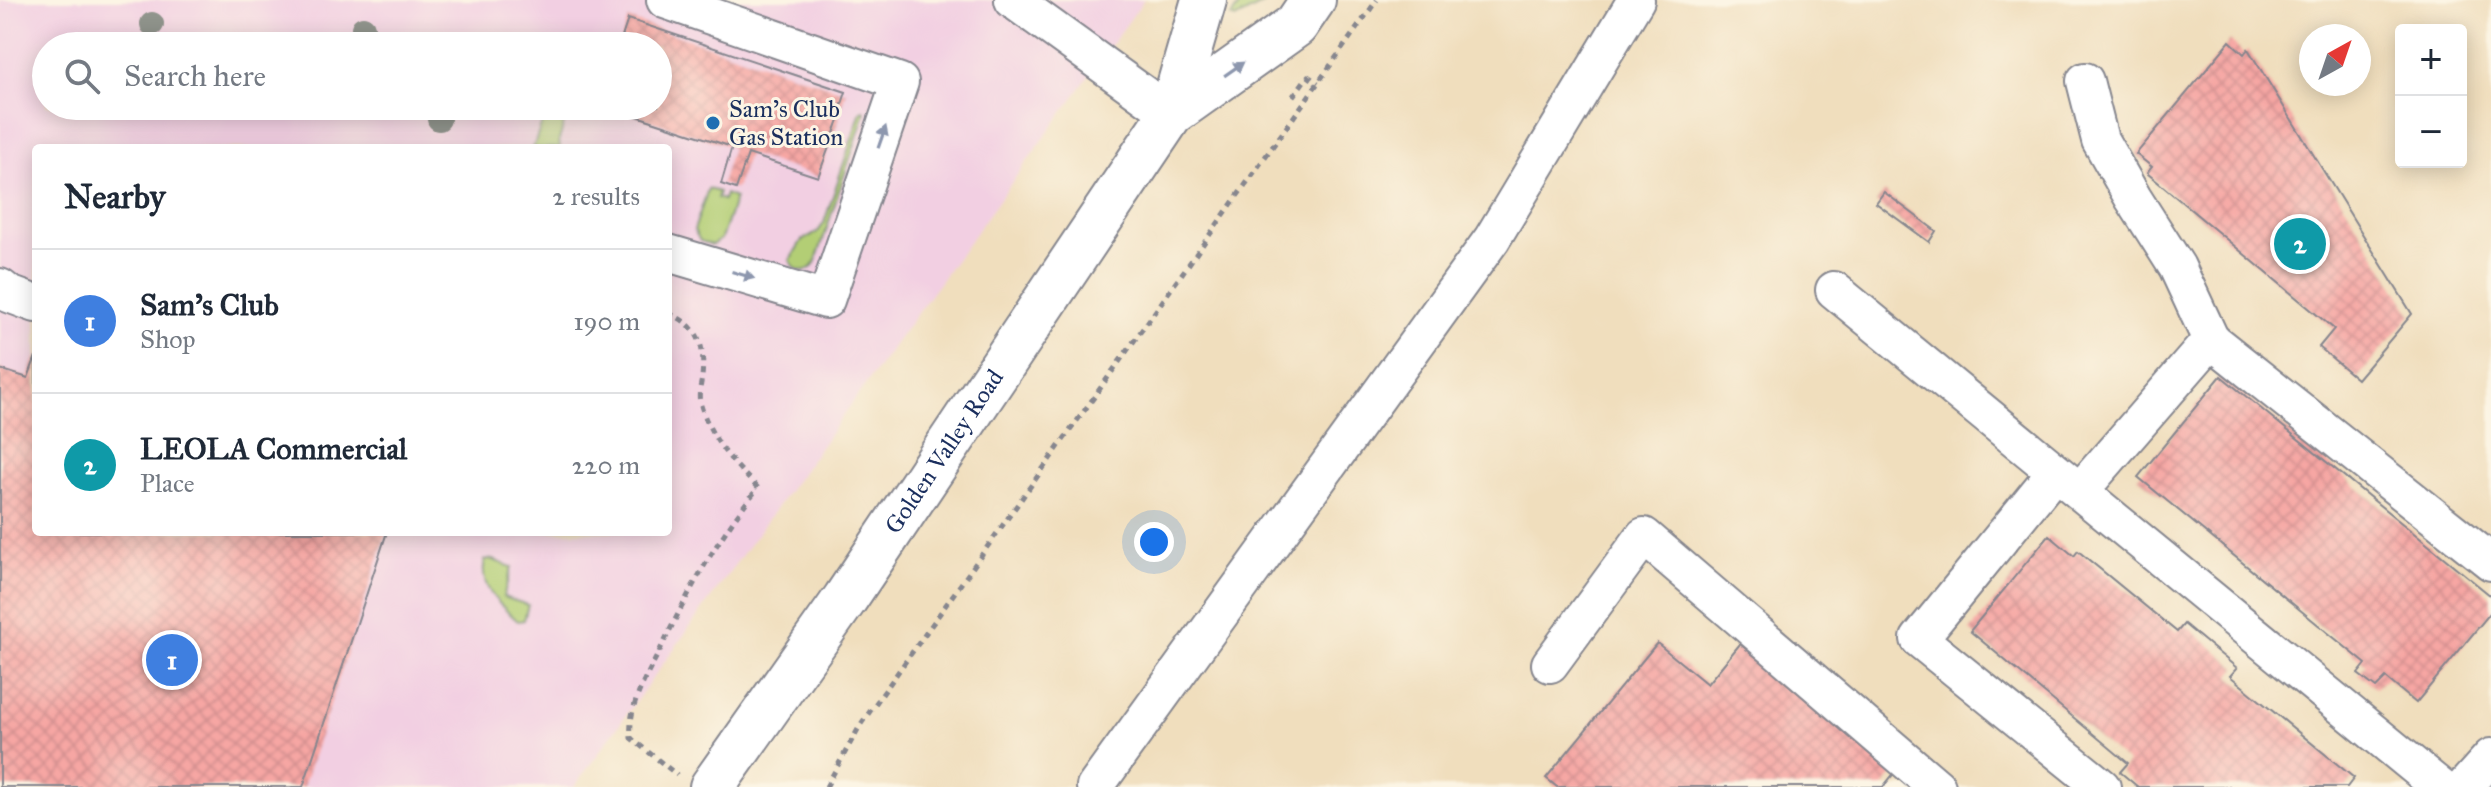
<!DOCTYPE html>
<html lang="en">
<head>
<meta charset="utf-8">
<style>
  :root { --surface:#fff; --page:#f6f6f7; --text:#1f2937; --muted:#747a83; --line:#e0e1e3; --accent:#0f766e }
  body { margin:0; font-family:"IM FELL Great Primer",serif; background:var(--page); color:var(--text) }
  .controls { position:absolute; right:24px; top:24px; display:grid; overflow:hidden; border-radius:8px; box-shadow:0 4px 20px #0003 }
  .controls button { width:72px; height:72px; display:grid; place-items:center; padding:0; border:0; border-bottom:2px solid var(--line); background:var(--surface); color:var(--text); font:40px sans-serif }
  .compass { position:absolute; left:2299px; top:24px; width:72px; height:72px; border-radius:50%; background:var(--surface); box-shadow:0 4px 20px #0003; rotate:40deg }
  .you { position:absolute; left:1154px; top:542px; width:28px; height:28px; margin:-20px; border:6px solid #fff; border-radius:50%; background:#1a73e8; box-shadow:0 0 0 12px #1a73e833 }
  .badge { display:grid; place-items:center; width:52px; height:52px; border-radius:50%; background:var(--accent); color:#fff; font-size:26px; font-weight:700 }
  .pin { position:absolute; translate:-50% -50%; border:4px solid #fff; box-shadow:0 2px 8px #0006 }
  .list { margin:0; padding:0; list-style:none }
  h2 { display:flex; justify-content:space-between; align-items:center; height:104px; margin:0; padding:0 32px; font-size:34px }
  h2 small { font-size:26px; font-weight:400; color:var(--muted) }
  .list li { display:grid; grid-template-columns:52px 1fr auto; gap:24px; align-items:center; box-sizing:border-box; height:144px; padding:0 32px; border-top:2px solid var(--line) }
  .list b { display:block; font-size:30px; white-space:nowrap }
  .list p { margin:0; font-size:26px; white-space:nowrap; color:var(--muted) }
  .list em { font-size:26px; font-style:normal; color:var(--muted) }
  .icon { flex:none; width:44px; height:44px; fill:none; stroke:currentColor; stroke-width:2; stroke-linecap:round; stroke-linejoin:round }
  .map { position:relative; flex:none; width:2491px; height:787px; overflow:hidden }
  .search { position:absolute; background:var(--surface); box-shadow:0 4px 20px #0003; left:32px; top:32px; width:640px; height:88px; display:flex; align-items:center; gap:20px; box-sizing:border-box; padding:0 28px; border-radius:44px; color:var(--muted); font-size:30px }
  .panel { position:absolute; background:var(--surface); box-shadow:0 4px 20px #0003; left:32px; top:144px; width:640px; height:392px; border-radius:8px }
  .map>svg:first-child { display:block }
</style>
</head>
<body>
<div class="map">
<svg width="2491" height="787" viewBox="0 0 2491 787">
  <defs>
    <pattern id="building-cross-hatch" width="8" height="8" patternUnits="userSpaceOnUse" patternTransform="scale(2)"><rect width="8" height="8" fill="#f6a6a3"/><path d="M0 0l8 8M0 8l8-8" fill="none" stroke="#d28f8f"/></pattern>
  </defs>
  <rect width="100%" height="100%" fill="#fcf5e5"/>
  <filter id="ink" filterUnits="userSpaceOnUse"><feTurbulence type="fractalNoise" baseFrequency=".0125" numOctaves="2"/><feDisplacementMap in="SourceGraphic" scale="16" xChannelSelector="R" yChannelSelector="G"/><feConvolveMatrix kernelMatrix="1 2 1 2 8 2 1 2 1" color-interpolation-filters="sRGB"/></filter>
  <filter id="wash" filterUnits="userSpaceOnUse"><feTurbulence type="fractalNoise" baseFrequency=".006" numOctaves="4" result="noise"/><feDisplacementMap in="SourceGraphic" scale="32" xChannelSelector="R" yChannelSelector="G"/><feGaussianBlur stdDeviation="1.8" result="paint"/><feColorMatrix in="noise" values="0 0 0 0 0 0 0 0 0 0 0 0 0 0 0 0 0 1.4 0 .05"/><feComposite in="paint" operator="in"/></filter>
  <g filter="url(#wash)">
    <rect width="100%" height="100%" fill="#f0debd"/>
    <path fill="#f2cfe2" fill-rule="evenodd" d="M 0,0 L 1144,0 L 574,787 L 0,787 ZM 46,46 L 658,46 L 658,106 L 46,106 ZM 36,148 L 668,148 L 668,532 L 36,532 Z"/>
    <g fill="#b3ce74" stroke="#677e69" stroke-width="2">
      <polygon points="1243,0 1271,0 1235,19 1231,17"/>
      <polygon points="548,106 569,107 559,140 560,148 533,148"/>
      <path d="M 864,110 L 865,113 L 816,261 C 810,274 795,274 790,260 L 802,240 L 818,232 L 824,223 L 861,111 Z"/>
      <polygon points="708,189 719,192 717,198 723,200 725,194 735,198 721,239 712,245 700,241 694,230"/>
      <path d="M 490,559 L 512,567 L 503,597 L 528,605 L 524,620 L 518,621 C 500,605 478,588 485,560 Z"/>
    </g>
    <g id="blocks">
      <g fill="url(#building-cross-hatch)">
        <polygon points="628,19 846,92 838,116 840,117 818,177 748,154 736,189 721,184 732,147 609,107 658,106 658,46 619,46"/>
        <polygon points="2230,41 2244,54 2248,49 2412,314 2357,379 2319,347 2334,329 2147,173 2152,167 2136,154"/>
        <polygon points="1884,192 1936,231 1929,242 1876,203"/>
        <polygon points="36,356 36,532 387,532 303,787 0,787 0,369 28,378"/>
        <polygon points="2221,376 2491,596 2491,612 2416,703 2386,678 2376,688 2358,674 2366,664 2138,477"/>
        <polygon points="2049,535 2074,556 2078,551 2177,632 2184,624 2237,668 2230,676 2354,778 2347,787 2138,787 2120,772 2128,763 1970,631"/>
        <polygon points="1657,643 1707,684 1740,644 1896,771 1883,787 1557,787 1546,778"/>
      </g>
    </g>
  </g>
  <g filter="url(#ink)">
    <use href="#blocks" fill-opacity="0" stroke="#86868e" stroke-width="2"/>
    <g fill="none" stroke-linecap="round" stroke-linejoin="round">
      <defs>
        <g id="minor">
          <polyline points="665,0 900,82 826,300 668,253"/>
          <polyline points="1013,0 1171,114"/>
          <polyline points="2085,81 2100,140 2133,198 2177,267 2211,340"/>
          <polyline points="0,287 9,294 36,304"/>
          <polyline points="1834,290 2440,787"/>
          <polyline points="2055,472 1919,639 2102,787"/>
          <polyline points="2080,491 2211,340 2491,562"/>
          <polyline points="1550,664 1644,536 1937,787"/>
          <polyline points="1095,787 1492,239 1636,0"/>
          <polyline points="2464,787 2491,757"/>
        </g>
        <g id="major">
          <polyline points="1171,114 1296,25 1313,0"/>
          <path id="s1" d="M 712,787 L 845,599 L 1171,114 L 1204,0"/>
        </g>
      </defs>
      <use href="#minor" stroke="#86868e" stroke-width="40"/>
      <use href="#major" stroke="#86868e" stroke-width="48"/>
      <g stroke="#86868e" stroke-width="5" stroke-dasharray="6 6" stroke-linecap="butt">
        <polyline points="1293,96 1308,76 1318,83"/>
        <path d="M 668,313 C 700,326 705,345 702,377 C 701,385 698,394 700,402 C 710,439 732,462 758,488 C 718,536 689,591 662,646 C 647,677 628,703 631,738 L 677,775"/>
        <polyline points="826,787 861,724 1377,0"/>
      </g>
      <use href="#minor" stroke="#fff" stroke-width="36"/>
      <use href="#major" stroke="#fff" stroke-width="44"/>
    </g>
    <g fill="#90948c">
      <circle cx="152" cy="24" r="12"/>
      <circle cx="363" cy="28" r="12"/>
      <circle cx="439" cy="119" r="12"/>
    </g>
    <defs><path id="oneway-solid" d="M-6-.8H1V-3.2L6.5 0L1 3.2V.8H-6Z" transform="scale(2)"/></defs>
    <g fill="#8d97ae">
      <use href="#oneway-solid" transform="translate(1234 69) rotate(-35)"/>
      <use href="#oneway-solid" transform="translate(882 137) rotate(-71)"/>
      <use href="#oneway-solid" transform="translate(743 275) rotate(17)"/>
    </g>
  </g>
  <circle fill="#1f6fb2" stroke="#fcf5e5" stroke-width="3" cx="713" cy="123" r="8"/>
  <g text-anchor="middle" stroke-width="6" stroke-linejoin="round" paint-order="stroke">
    <g font-size="24" fill="#1b2f5e" stroke="#fcf5e5" text-anchor="start">
      <text x="729" y="117">Sam's Club<tspan x="729" dy="28">Gas Station</tspan></text>
    </g>
    <g font-size="24" fill="#1b2f5e" stroke="#fcf5e5">
      <text dy="8" stroke="none"><textPath href="#s1" startOffset="408">Golden Valley Road</textPath></text>
    </g>
  </g>
</svg>
<div class="controls">
<button>+</button>
<button>−</button>
</div>
<svg class="compass" viewBox="-18 -18 36 36"><path d="M0-13l5 13h-10z" fill="#e53935"/><path d="M0 13l5-13h-10z" fill="#747a83"/></svg>
<div class="you"></div>
<div class="pin badge" style="left:172px;top:660px;background:#3f7fe0">1</div>
<div class="pin badge" style="left:2300px;top:244px;background:#0f9aa8">2</div>
<div class="search"><svg class="icon" aria-label="search" viewBox="0 0 24 24"><circle cx="10" cy="10" r="6"/><path d="M15 15l6 6"/></svg>Search here</div>
<section class="panel">
<h2>Nearby<small>2 results</small></h2>
<ul class="list">
<li><span class="badge" style="background:#3f7fe0">1</span><div><b>Sam's Club</b><p>Shop</p></div><em>190 m</em></li>
<li><span class="badge" style="background:#0f9aa8">2</span><div><b>LEOLA Commercial</b><p>Place</p></div><em>220 m</em></li>
</ul>
</section>
</div>
</body>
</html>
